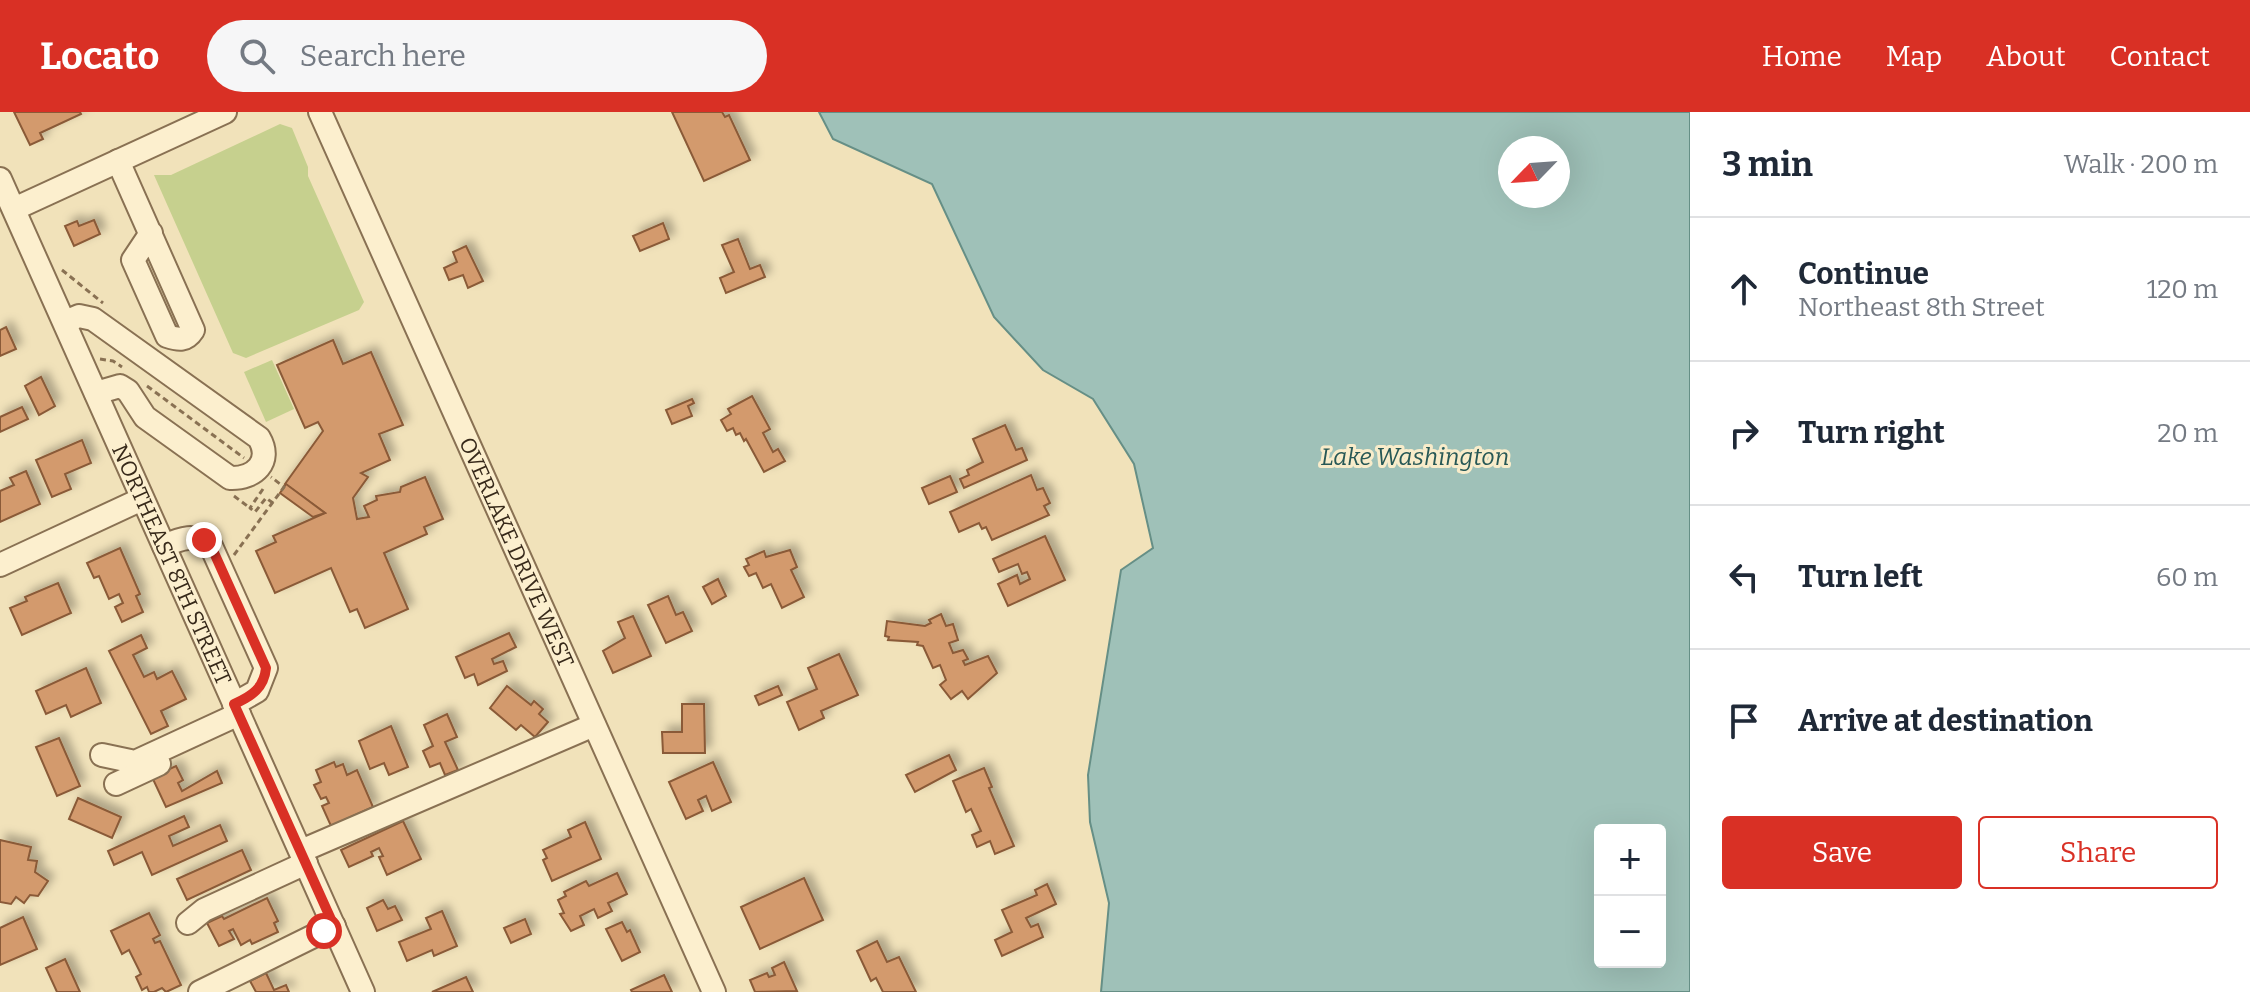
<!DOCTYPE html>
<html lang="en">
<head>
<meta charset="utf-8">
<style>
  :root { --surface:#fff; --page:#f6f6f7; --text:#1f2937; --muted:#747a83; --line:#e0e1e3; --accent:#d93025 }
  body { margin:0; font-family:Bitter,serif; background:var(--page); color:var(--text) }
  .controls { position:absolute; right:24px; bottom:24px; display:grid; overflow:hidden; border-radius:8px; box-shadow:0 8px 32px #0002 }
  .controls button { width:72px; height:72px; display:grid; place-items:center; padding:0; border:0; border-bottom:2px solid var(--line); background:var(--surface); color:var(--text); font:40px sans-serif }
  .compass { position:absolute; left:1498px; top:24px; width:72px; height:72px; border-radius:50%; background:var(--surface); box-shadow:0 8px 32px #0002; rotate:245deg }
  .stop { position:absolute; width:24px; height:24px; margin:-18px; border:6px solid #d93025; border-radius:50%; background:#fff }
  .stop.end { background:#d93025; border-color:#fff; box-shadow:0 2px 8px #0008 }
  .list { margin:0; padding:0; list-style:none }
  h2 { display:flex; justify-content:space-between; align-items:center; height:104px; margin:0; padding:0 32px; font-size:34px }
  h2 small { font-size:26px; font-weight:400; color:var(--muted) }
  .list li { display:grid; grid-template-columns:52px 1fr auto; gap:24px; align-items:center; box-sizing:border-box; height:144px; padding:0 32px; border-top:2px solid var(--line) }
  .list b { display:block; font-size:30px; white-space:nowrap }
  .list p { margin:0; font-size:26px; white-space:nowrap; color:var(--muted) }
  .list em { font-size:26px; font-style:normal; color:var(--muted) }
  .actions { display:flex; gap:16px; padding:24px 32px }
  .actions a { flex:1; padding:18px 0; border:2px solid var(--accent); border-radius:8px; text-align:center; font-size:28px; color:var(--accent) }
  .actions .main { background:var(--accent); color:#fff }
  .icon { flex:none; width:44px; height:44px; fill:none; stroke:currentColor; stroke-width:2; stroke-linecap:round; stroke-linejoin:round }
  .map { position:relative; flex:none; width:1690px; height:880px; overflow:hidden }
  header { display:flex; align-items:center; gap:48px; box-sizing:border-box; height:112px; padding:0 40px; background:var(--accent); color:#fff }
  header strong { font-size:38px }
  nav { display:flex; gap:44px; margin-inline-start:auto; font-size:28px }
  .search { width:560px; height:72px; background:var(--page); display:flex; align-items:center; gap:20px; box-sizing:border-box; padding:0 28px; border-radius:44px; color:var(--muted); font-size:30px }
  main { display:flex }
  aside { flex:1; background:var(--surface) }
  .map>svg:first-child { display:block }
</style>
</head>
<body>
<header>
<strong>Locato</strong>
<div class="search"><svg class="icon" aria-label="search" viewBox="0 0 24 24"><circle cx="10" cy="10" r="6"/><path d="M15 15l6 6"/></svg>Search here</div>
<nav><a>Home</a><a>Map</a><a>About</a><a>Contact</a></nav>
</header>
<main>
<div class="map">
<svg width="1690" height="880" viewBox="0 0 1690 880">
  <defs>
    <filter id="shadow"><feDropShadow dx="6" dy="-6" stdDeviation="4" flood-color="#0004"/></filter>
  </defs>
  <rect width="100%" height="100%" fill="#f1e2ba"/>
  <g fill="#c6d08e">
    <polygon points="280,12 292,16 308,55 308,64 364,190 359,198 246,246 233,241 154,63 171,63"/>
    <polygon points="272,248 294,297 266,310 244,260"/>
  </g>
  <path fill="#9fc1b8" stroke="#668f86" stroke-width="2" fill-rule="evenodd" d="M 819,0 L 1690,0 L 1690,880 L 1101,880 L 1109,791 L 1090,710 L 1088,663 L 1121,458 L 1153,436 L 1134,352 L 1093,287 L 1043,258 L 994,205 L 932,72 L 833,27 ZM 1510,36 L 1558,36 L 1558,84 L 1510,84 ZM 1600,718 L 1660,718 L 1660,850 L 1600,850 Z"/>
  <g fill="#d39a6d" stroke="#8a5a37" stroke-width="2" filter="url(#shadow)">
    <polygon points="14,0 80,0 81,2 40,21 43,27 30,33"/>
    <polygon points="672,0 722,0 725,5 729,3 750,48 704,69"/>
    <polygon points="94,108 100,122 74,134 65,114 77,109 79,114"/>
    <polygon points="663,111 669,127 640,139 633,124"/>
    <polygon points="738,127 750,157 760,153 765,165 726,181 720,166 734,160 722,133"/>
    <polygon points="466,134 483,169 468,176 463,163 449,168 444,156 457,150 453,140"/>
    <polygon points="6,215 16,237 0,244 0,218"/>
    <polygon points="333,228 343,252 371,240 403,313 379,322 390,348 361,361 368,365 353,386 357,407 369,405 364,394 377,388 376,384 400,380 401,375 425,365 443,407 424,415 427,422 384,441 408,497 365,516 357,497 350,500 331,456 275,481 256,439 276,430 273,424 325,401 285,372 323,319 318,310 305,316 277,253"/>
    <polygon points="41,265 55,294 39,303 25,274"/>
    <polygon points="752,284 770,317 763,321 773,340 778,337 785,349 764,360 746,327 744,329 740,321 736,323 733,316 727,319 721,308 731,302 728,297"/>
    <polygon points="692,287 694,291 688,294 692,304 672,312 666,298"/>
    <polygon points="22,295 28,307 0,320 0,305"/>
    <polygon points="1005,313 1016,338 1022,336 1027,348 964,376 960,367 969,363 967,358 983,350 973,327"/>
    <polygon points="82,328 91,351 65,362 71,377 52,385 36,348"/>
    <polygon points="26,359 40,392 0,410 0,379 14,373 10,366"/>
    <polygon points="1031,363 1037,378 1043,376 1050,391 1044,394 1049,403 992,428 986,415 982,417 979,411 959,420 950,400"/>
    <polygon points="950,364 957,380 929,392 922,376"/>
    <polygon points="286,372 325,401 313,405 280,381"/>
    <polygon points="1045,424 1065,468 1008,494 998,472 1017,463 1020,472 1030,467 1027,460 1022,462 1018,452 999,460 993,447"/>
    <polygon points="120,436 140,482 136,484 143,500 122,510 115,495 123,491 119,482 109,487 99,464 94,466 87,451"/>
    <polygon points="790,438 797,455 791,458 804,485 782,496 771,472 763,476 756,461 749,464 744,455 749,453 746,447 764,439 766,445"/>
    <polygon points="718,467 726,484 712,492 703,475"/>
    <polygon points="58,471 71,501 22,523 10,496 27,489 25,485"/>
    <polygon points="668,484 676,503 683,500 692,519 666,531 648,493"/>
    <polygon points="941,502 946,514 953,512 958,528 949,531 953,541 963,538 968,547 963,549 965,553 988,544 997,561 968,587 962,579 951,587 940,573 946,568 940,553 933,556 923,534 917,533 918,530 888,528 889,525 885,524 887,509 925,514 931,511 929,508"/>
    <polygon points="633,504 651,544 613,561 603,539 625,526 618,510"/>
    <polygon points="509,521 516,535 492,547 494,552 503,549 507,559 478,573 474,562 465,566 456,545"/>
    <polygon points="141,523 147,536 133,543 144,565 154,560 157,567 172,559 186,587 161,599 168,614 151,622 109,539"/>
    <polygon points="839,542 858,583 821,599 824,606 799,618 787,590 817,577 808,556"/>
    <polygon points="86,556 101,591 71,605 66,593 46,602 36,579"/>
    <polygon points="507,574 531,593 534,589 543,597 539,602 548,610 535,625 521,613 516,618 490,596"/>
    <polygon points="778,574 782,583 759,593 755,584"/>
    <polygon points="682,592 704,592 705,641 663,641 662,620 682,620"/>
    <polygon points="447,602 457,625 445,630 458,658 445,663 440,651 430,655 423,639 433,634 424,613"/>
    <polygon points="391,614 408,655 389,663 384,651 370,657 359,629"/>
    <polygon points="59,626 80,674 57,684 36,635"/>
    <polygon points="949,643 956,658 915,680 906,663"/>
    <polygon points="334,650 336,655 343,652 347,663 357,658 373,695 331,714 322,694 329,691 326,685 321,687 314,673 321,670 316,658"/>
    <polygon points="713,650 731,690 712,699 706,684 698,688 703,699 686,707 669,670"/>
    <polygon points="176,654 183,668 178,671 182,679 217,659 222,671 166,695 152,665"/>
    <polygon points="984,656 992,675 989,676 1014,734 995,742 990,729 977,735 972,723 981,719 971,697 966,700 953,669"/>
    <polygon points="78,686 121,705 112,726 69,707"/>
    <polygon points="184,704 189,715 169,724 173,734 220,713 227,729 152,763 142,740 114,753 108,739"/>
    <polygon points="403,709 421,747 387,763 379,745 383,744 379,736 371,740 373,744 349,755 341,738"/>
    <polygon points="585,710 601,747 552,769 543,748 547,746 543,738 571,725 568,718"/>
    <polygon points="0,728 31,735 28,748 37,749 35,760 48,769 38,784 30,783 24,791 16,785 11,792 0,790"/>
    <polygon points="242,738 251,758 187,788 177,767"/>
    <polygon points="617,761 627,782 608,791 612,799 598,806 594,797 580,804 584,813 571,819 560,802 564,801 558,788 566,784 564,780 586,769 589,774"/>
    <polygon points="804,766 823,808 760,837 741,795"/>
    <polygon points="1047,772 1056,792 1026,806 1031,815 1038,812 1043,825 1002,844 995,828 1012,820 1002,798 1037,783 1035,778"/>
    <polygon points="267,786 278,809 274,811 278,820 252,832 250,828 241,833 233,817 229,819 234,827 219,834 207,811 222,804 224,807"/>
    <polygon points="383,788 388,797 395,794 402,808 377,819 367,796"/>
    <polygon points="442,799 457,834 434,844 432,838 407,849 399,830 431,817 426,806"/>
    <polygon points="149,801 160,823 153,827 155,831 160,829 181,873 166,880 162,876 154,880 149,880 147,875 142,878 136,865 141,862 129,838 122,842 111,819"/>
    <polygon points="23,805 37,837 0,853 0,816"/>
    <polygon points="525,807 531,822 511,831 504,816"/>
    <polygon points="622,810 627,820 630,818 640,840 622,849 606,817"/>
    <polygon points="877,829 887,850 899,845 916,880 883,880 876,866 871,869 857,839"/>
    <polygon points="65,847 80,880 57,880 46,856"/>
    <polygon points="784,850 797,879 755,880 750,868 767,861 769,865 775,863 772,856"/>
    <polygon points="266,861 274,878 286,873 289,880 256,880 250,869"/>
    <polygon points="664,863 672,880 632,880 631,878"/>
    <polygon points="466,865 473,880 432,880"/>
  </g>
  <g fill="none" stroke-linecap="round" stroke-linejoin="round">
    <defs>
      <g id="minor">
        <path id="s1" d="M 320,0 L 714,880"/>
        <path d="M 118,49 L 193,218 C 186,229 179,228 167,224 L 133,148 L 151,121"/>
        <path id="s2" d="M 0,67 L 363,880"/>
        <polyline points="14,97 225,0"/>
        <path d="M 65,210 L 79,204 L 93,207 L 259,326 C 273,350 254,367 230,366 L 145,305 L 128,279 L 120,274 L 96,281"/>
        <path d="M 164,434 C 181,426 195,421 211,434 L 266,556 L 257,579 L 234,592"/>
        <polyline points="0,453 142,387"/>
        <polyline points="102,643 135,650 239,602"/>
        <polyline points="116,672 159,652"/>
        <polyline points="301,739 594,613"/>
        <polyline points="188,811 204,798 306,751"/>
        <polyline points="200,880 334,814"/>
      </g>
    </defs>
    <use href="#minor" stroke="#897153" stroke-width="26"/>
    <g stroke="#897153" stroke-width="3" stroke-dasharray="6 4" stroke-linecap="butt">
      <polyline points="62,158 103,191"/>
      <polyline points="100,247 113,249 122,255"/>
      <polyline points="147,274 244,346"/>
      <polyline points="263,377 250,396 255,400 266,386 273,391"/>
      <polyline points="234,384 250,396"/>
      <polyline points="234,443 284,375 271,365"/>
    </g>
    <use href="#minor" stroke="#fcefce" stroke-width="22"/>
  </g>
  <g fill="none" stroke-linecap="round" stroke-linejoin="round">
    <path stroke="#d93025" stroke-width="10" d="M 204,428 L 211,434 L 266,556 C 264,576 252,584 234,592 L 334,814 L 324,819"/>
  </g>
  <g text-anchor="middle" stroke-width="6" stroke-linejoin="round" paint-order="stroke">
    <g font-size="22" fill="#37291a" stroke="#f8ecca">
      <text dy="8" stroke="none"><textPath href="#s1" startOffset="482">OVERLAKE DRIVE WEST</textPath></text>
      <text dy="8" stroke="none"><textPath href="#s2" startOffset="422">NORTHEAST 8TH STREET</textPath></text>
    </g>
    <g font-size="24" font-style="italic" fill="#275856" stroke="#f8ecca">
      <text x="1415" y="353">Lake Washington</text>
    </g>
  </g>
</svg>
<div class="controls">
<button>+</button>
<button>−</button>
</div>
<svg class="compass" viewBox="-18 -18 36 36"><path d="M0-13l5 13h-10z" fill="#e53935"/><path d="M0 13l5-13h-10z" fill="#747a83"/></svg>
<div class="stop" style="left:324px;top:819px"></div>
<div class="stop end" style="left:204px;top:428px"></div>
</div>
<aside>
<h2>3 min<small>Walk · 200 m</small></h2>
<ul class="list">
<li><svg class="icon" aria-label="ahead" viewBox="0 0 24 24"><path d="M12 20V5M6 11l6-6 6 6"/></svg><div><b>Continue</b><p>Northeast 8th Street</p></div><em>120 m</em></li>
<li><svg class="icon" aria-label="right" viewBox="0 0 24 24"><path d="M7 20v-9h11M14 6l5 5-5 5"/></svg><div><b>Turn right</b></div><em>20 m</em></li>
<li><svg class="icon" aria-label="left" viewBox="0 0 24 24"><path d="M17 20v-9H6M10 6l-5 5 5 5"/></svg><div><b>Turn left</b></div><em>60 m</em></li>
<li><svg class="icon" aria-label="arrive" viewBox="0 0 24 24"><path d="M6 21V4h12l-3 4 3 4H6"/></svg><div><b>Arrive at destination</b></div></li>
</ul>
<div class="actions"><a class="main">Save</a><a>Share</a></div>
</aside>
</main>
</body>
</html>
